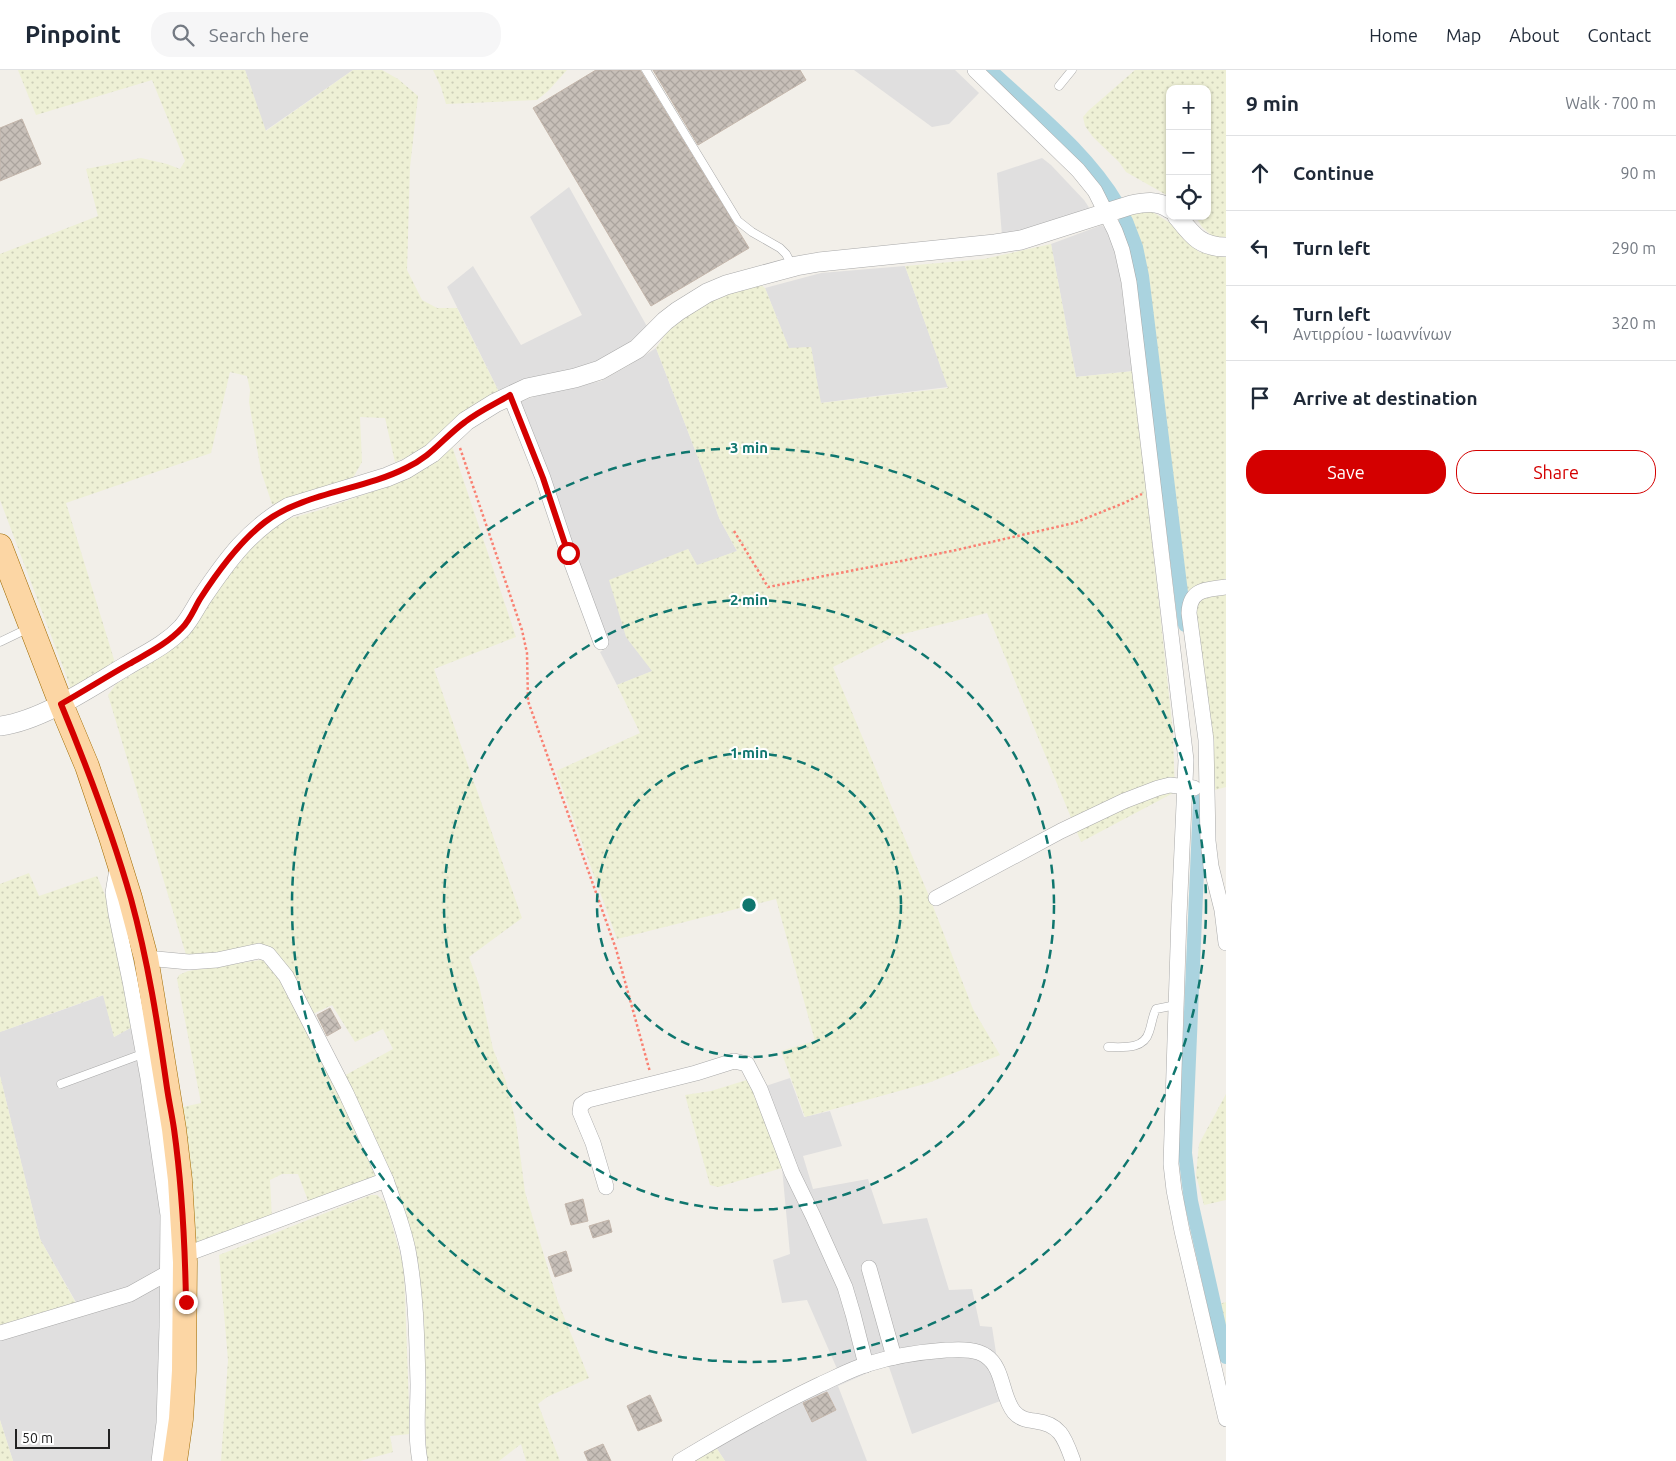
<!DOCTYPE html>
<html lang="en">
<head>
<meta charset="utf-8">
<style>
  :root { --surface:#fff; --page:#f6f6f7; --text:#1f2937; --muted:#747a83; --line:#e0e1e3; --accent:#d40000 }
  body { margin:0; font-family:Ubuntu,sans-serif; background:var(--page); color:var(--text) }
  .controls { position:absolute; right:15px; top:15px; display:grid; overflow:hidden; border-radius:10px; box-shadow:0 1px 4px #0004 }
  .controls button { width:45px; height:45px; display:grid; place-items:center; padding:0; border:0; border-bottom:1px solid var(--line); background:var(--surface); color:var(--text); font:25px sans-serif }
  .scale { position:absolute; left:15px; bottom:12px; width:95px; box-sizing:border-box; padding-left:5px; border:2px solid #222; border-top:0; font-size:14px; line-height:18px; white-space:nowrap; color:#222; -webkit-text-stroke:4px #fff; paint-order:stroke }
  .stop { position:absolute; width:15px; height:15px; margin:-11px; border:4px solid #d40000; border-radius:50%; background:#fff }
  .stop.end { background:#d40000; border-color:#fff; box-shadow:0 1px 5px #0008 }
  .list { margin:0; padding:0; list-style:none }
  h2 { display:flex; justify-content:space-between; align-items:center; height:65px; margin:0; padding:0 20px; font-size:21px }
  h2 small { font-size:16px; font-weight:400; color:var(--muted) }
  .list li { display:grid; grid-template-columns:32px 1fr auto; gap:15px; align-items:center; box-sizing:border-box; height:75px; padding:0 20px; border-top:1px solid var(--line) }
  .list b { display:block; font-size:19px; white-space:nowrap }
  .list p { margin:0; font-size:16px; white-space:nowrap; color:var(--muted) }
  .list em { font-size:16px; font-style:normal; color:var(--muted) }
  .actions { display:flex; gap:10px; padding:15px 20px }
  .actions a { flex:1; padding:11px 0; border:1px solid var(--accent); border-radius:20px; text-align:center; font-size:18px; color:var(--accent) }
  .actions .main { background:var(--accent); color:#fff }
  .icon { flex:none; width:28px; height:28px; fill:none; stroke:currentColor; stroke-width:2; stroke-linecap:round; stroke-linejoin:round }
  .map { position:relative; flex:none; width:1226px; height:1391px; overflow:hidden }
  header { display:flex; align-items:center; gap:30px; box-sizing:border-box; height:70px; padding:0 25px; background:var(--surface); border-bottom:1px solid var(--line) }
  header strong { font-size:24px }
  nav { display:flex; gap:28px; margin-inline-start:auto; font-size:18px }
  .search { width:350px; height:45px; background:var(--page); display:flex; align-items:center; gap:12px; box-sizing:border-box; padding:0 18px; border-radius:20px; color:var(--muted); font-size:19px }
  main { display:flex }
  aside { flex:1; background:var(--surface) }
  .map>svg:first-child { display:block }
</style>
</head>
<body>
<header>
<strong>Pinpoint</strong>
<div class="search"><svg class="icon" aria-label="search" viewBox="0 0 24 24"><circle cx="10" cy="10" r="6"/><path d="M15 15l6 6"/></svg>Search here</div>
<nav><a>Home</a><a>Map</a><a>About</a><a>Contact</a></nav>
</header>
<main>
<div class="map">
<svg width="1226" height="1391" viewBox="0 0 1226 1391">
  <defs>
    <pattern id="farmland-dots" width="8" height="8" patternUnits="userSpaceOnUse" patternTransform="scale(1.25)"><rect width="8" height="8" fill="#eef0d5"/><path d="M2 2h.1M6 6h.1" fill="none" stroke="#ccceb7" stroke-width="1.8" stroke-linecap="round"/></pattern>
    <pattern id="building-cross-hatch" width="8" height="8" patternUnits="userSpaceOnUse" patternTransform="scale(1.25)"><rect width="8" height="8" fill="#c7bfb8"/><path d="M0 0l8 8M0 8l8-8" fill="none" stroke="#aba49e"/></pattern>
  </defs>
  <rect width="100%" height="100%" fill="#f2efe9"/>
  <g fill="#e0dfdf">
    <polygon points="245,0 353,0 265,61"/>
    <polygon points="854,0 955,0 979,23 949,54 932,57"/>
    <polygon points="1042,88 1051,95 1084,130 1092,142 1002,166 997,103"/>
    <polygon points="569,117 649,260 614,288 501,326 447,217 473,196 521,275 582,245 530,147"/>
    <polygon points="1102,155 1109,163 1118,190 1134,301 1076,307 1051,174"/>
    <polygon points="905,196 948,317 820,333 811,277 789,279 765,218 821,203"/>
    <polygon points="656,278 705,406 719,448 737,481 697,496 688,479 626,567 653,601 617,615 600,582 608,577 598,558 519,332 548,322 601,311 628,296"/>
    <polygon points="104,925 114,967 134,956 162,1150 158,1343 153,1391 13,1391 0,1350 0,1257 77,1234 40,1169 0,1006 0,962"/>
    <polygon points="790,1008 804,1047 830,1041 842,1076 803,1086 813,1119 868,1109 883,1154 927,1148 949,1220 972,1219 980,1256 992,1257 997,1289 1011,1327 912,1364 889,1297 881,1297 838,1316 867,1391 725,1391 710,1368 838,1301 807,1230 782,1233 773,1190 790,1184 782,1098 754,1020"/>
  </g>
  <g fill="url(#farmland-dots)">
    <polygon points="18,0 245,0 266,61 353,0 382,0 398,9 418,26 410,97 407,200 422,230 437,238 457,238 501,326 430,378 395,392 385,348 360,347 362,392 354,406 342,414 280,436 272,434 261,401 249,332 250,320 247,306 230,302 211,383 66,433 116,596 72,621 0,430 0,184 98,146 86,99 141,88 167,94 180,99 185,91 152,10 36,45"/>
    <polygon points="433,0 567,0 548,21 537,30 446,34 441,17"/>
    <polygon points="1135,0 1226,0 1226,168 1219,169 1211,165 1202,157 1195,146 1207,146 1207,19 1170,19 1170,127 1126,102 1119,92 1093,67 1085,56 1083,47 1088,41"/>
    <polygon points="1147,140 1156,144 1170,153 1199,182 1214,185 1226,184 1226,513 1186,521 1155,269 1150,213 1139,168 1130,145"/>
    <polygon points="1051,174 1076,307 1134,301 1173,663 1175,722 1081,772 987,543 895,566 833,597 929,826 973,939 1000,985 928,1013 805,1047 781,981 815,971 776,829 617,869 556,701 640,663 617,615 652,601 626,567 609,510 688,479 697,495 737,481 719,448 705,406 656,278 669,259 700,235 757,212 765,218 789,278 811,277 821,333 948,318 905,196 984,189"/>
    <polygon points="452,376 516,567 434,599 522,848 469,887 479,915 493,979 506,1011 516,1053 525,1122 558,1232 589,1308 547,1327 538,1334 560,1391 526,1391 521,1374 499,1391 426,1391 425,1329 422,1255 415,1197 342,1007 393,979 383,959 355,972 332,935 313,944 269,877 187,888 108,625 116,614 164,585 257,471 285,450 320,440 386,417 412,406 433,394"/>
    <polygon points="1226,524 1226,717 1215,720 1193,543 1200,529"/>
    <polygon points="29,803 39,826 97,806 106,827 134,956 114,967 103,925 0,962 0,814"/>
    <polygon points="261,890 270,893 281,908 381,1108 310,1136 298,1104 282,1104 270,1110 272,1149 196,1177 183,1037 201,1033 177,909 179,905 188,901"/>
    <polygon points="0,1006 40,1169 77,1235 0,1257"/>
    <polygon points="750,1009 782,1098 718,1117 710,1115 685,1025 711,1021"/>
    <polygon points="1226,1024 1226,1130 1204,1135 1196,1105 1199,1074"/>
    <polygon points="371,1125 377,1125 386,1133 404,1198 410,1364 390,1366 393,1382 360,1391 221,1391 228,1290 219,1185"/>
    <polygon points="1226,1232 1226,1265 1219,1234"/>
    <polygon points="0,1350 13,1391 0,1391"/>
    <polygon points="715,1376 725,1391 692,1391"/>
  </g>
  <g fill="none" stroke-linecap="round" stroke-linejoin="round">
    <g stroke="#aad3df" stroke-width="14">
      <path d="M 990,0 C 1035,42 1087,82 1118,135"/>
      <polyline points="1126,151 1136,177 1142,206 1185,555"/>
      <polyline points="1200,731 1185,1083 1191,1131 1226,1287"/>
    </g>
  </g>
  <g fill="url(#building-cross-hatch)" stroke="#c4b6ab">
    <polygon points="596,0 640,0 749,178 651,236 533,38"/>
    <polygon points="653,0 800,0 806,10 698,75"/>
    <polygon points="22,49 41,94 0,111 0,58"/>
    <polygon points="330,938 341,958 327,966 317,945"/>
    <polygon points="583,1129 588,1151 571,1155 565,1134"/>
    <polygon points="609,1150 612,1162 593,1168 589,1156"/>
    <polygon points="566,1181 572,1201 555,1207 548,1187"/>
    <polygon points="827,1322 836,1340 812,1352 803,1333"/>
    <polygon points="650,1325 662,1351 638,1361 627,1336"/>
    <polygon points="603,1374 611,1391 588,1391 584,1382"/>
  </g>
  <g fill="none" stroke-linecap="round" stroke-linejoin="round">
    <defs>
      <g id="service">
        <polyline points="646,0 738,151 752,162 780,178 786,184 793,197"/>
        <polyline points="1059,16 1072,0"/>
        <polyline points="0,572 29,558"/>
        <path d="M 1108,977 C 1122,977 1144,980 1149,962 C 1152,954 1152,947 1156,939 L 1176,935"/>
        <polyline points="61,1014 145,983"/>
      </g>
      <g id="minor">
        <polyline points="975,0 1078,100 1095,121 1115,161 1122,180 1129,212 1186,690 1179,846 1171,1094 1174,1120 1182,1161 1226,1349"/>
        <polyline points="510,325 543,408 568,483 601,572"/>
        <path d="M 1226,517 C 1207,520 1190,518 1189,543 L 1206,670 L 1208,771 L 1211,796 L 1222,840 L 1226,873"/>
        <polyline points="117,799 113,823 116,844 130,911 148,1008 168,1145 167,1257 164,1353 159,1391"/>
        <polyline points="936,828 1061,761 1124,731 1158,718 1170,715 1194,718"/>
        <polyline points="146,888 189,892 217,890 259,881 268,884 286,906 346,1023 386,1110"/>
        <polyline points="606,1117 593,1073 580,1042 581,1035 588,1030 696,1003 734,991 747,994 760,1019 792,1103 813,1146 845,1217 853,1244 866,1295"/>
        <path d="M 184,1185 L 386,1110 C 394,1133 403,1156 408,1180 C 416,1223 417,1270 418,1314 C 418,1340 415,1366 420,1391"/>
        <polyline points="869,1198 894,1287"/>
        <polyline points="0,1263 130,1224 173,1200"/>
        <path d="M 680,1391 C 725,1364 771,1338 819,1315 C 835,1308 851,1299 868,1294 C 893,1286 919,1282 946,1280 C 958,1280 975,1278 986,1286 C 1004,1298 1001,1326 1014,1342 C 1020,1349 1027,1350 1035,1351 C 1061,1354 1065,1369 1073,1391"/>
      </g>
      <g id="tertiary">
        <path d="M 1177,146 C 1192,165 1200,177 1226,177"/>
        <path d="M 0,656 C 41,651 91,617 126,596 C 146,584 166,575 182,558 C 191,548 196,536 203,526 C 228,489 249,460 289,437 L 387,407 L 406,399 L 432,383 L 466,351 L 495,333 L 527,318 L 575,308 L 600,300 L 637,279 L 665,251 L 678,241 L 707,223 L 726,215 L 796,196 L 819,192 L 995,174 L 1021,170 L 1131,135 C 1145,132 1157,130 1170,139"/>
      </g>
      <polyline id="primary" points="0,476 61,634 87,696 111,767 130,828 146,888 152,924 174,1059 180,1110 185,1192 184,1301 181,1349 175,1391"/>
    </defs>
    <use href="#service" stroke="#a9a9a9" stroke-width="9"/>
    <use href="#minor" stroke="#a9a9a9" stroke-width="16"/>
    <use href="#tertiary" stroke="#a9a9a9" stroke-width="20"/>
    <use href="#primary" stroke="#a06b00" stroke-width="25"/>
    <g stroke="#fa8072" stroke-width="2.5" stroke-dasharray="2.5 2.5" stroke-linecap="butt">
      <polyline points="460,378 522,560 527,583 528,631 616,879 650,1002"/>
      <polyline points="734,461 768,517 952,481 1074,453 1124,433 1142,424"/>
    </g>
    <use href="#service" stroke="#fff" stroke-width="8"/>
    <use href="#minor" stroke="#fff" stroke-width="15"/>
    <use href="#tertiary" stroke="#fff" stroke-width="19"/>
    <use href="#primary" stroke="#fcd6a4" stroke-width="24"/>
  </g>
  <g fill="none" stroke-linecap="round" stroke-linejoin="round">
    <path stroke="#d40000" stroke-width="6" d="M 186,1232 C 185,1175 182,1116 174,1059 C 172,1045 169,1032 167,1018 C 158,955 148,891 131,829 C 112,762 87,697 61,634 C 84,621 106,607 129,594 C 148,583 167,574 182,558 C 190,550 194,539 200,529 C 218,501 239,472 265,452 C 303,423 363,420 406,398 C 432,386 443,368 465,352 C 479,341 495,334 510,325 L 543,408 L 568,483"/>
  </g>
  <g fill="none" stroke="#0f766e" stroke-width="2.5" stroke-dasharray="9 6">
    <circle cx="749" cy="835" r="152"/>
    <circle cx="749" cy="835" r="305"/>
    <circle cx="749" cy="835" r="457"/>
  </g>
  <circle cx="749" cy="835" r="8" fill="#0f766e" stroke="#fff" stroke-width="2.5"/>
  <g font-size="15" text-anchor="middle" font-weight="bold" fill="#0f766e" stroke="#fff" stroke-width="4" stroke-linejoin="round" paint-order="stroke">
    <text x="749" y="383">3 min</text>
    <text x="749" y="535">2 min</text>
    <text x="749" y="688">1 min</text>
  </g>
</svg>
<div class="controls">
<button>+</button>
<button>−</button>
<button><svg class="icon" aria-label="locate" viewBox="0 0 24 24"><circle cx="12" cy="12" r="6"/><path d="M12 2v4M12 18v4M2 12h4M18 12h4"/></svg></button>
</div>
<div class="scale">50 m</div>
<div class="stop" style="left:568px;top:483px"></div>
<div class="stop end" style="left:186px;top:1232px"></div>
</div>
<aside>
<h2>9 min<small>Walk · 700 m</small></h2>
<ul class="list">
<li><svg class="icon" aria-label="ahead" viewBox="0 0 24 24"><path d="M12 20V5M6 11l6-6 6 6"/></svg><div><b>Continue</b></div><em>90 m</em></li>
<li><svg class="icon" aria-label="left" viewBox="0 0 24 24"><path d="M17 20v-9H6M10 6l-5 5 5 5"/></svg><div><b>Turn left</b></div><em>290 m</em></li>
<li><svg class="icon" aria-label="left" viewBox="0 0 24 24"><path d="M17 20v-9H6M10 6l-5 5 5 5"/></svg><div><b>Turn left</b><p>Αντιρρίου - Ιωαννίνων</p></div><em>320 m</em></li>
<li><svg class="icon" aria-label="arrive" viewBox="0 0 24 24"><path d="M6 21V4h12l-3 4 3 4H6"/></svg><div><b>Arrive at destination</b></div></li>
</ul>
<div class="actions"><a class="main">Save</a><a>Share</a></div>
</aside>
</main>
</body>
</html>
